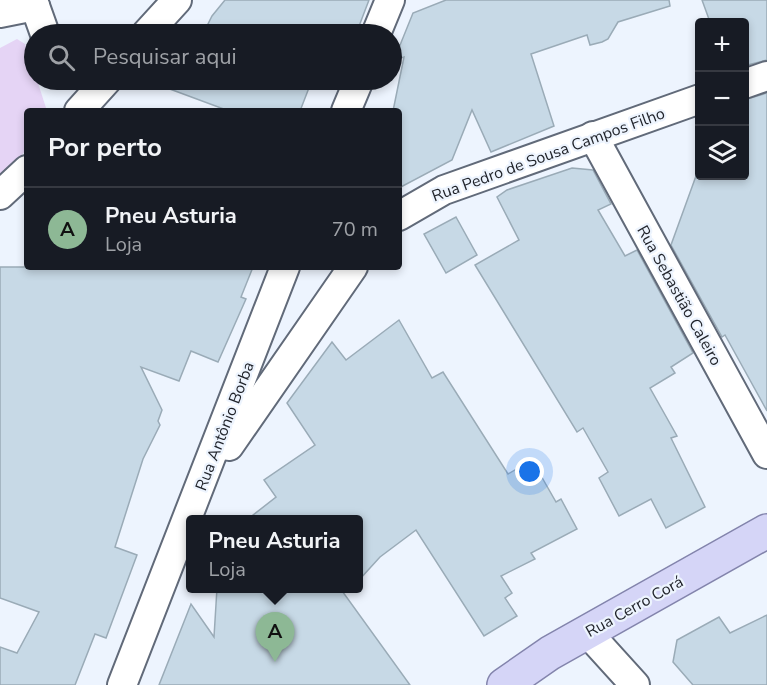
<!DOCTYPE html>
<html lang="pt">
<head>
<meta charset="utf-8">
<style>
  :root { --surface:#171b24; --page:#242831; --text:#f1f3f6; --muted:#9ea1a6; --line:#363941; --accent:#8db895 }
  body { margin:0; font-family:"Nunito Sans",sans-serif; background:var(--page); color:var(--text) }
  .controls { position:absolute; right:18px; top:18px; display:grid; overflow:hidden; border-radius:6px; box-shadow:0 3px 9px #0003 }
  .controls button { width:54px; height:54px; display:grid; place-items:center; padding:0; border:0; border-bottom:2px solid var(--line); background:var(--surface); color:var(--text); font:30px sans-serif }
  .you { position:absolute; left:530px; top:472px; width:21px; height:21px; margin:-15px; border:4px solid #fff; border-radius:50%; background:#1a73e8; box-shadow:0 0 0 9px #1a73e833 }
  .badge { display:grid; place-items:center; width:39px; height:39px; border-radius:50%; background:var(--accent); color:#111; font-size:20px; font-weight:700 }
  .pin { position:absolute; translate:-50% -50px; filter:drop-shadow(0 2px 3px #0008) }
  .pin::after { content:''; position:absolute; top:32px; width:21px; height:18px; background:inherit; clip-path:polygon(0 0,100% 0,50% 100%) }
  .popup { position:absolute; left:186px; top:515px; width:177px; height:78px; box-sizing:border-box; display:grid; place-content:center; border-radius:6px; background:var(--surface); filter:drop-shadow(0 2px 4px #0005); font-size:20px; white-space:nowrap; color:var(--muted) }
  .popup b { font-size:22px; color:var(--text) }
  .popup::after { content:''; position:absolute; left:50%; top:100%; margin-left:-12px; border:12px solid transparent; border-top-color:var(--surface) }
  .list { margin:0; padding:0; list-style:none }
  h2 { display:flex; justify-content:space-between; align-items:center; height:78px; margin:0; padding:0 24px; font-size:26px }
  h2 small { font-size:20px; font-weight:400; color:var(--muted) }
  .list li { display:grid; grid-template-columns:39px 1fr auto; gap:18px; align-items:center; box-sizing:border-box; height:84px; padding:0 24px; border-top:2px solid var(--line) }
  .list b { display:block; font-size:22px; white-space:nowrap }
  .list p { margin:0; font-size:20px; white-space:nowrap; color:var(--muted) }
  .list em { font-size:20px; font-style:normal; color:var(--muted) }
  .icon { flex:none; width:33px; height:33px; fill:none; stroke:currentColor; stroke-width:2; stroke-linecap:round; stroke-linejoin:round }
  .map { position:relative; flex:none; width:767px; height:685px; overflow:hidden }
  .search { position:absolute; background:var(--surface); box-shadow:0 3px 9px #0003; left:24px; top:24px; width:378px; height:66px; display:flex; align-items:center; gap:15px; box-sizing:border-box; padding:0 21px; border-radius:33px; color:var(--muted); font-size:22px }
  .panel { position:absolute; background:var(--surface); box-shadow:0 3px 9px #0003; left:24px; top:108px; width:378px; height:162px; border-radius:6px }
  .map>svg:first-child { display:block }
</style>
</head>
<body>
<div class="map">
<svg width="767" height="685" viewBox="0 0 767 685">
  <rect width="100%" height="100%" fill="#edf4fe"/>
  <polygon fill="#e5d4f5" points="17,39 25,44 34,80 37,80 47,111 27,111 27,149 0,179 0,48"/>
  <g fill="#c7d9e6" stroke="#9aabb7" stroke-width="1.5">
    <polygon points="225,0 369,0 356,34 203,34 212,16"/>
    <polygon points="446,0 669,0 670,6 618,22 608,39 602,42 590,45 587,35 531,54 554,126 491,152 472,110 452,160 399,188 399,111 393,111 404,57 394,60 413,13"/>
    <polygon points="702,0 767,0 767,60 744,66 744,22 710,22"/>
    <polygon points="152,80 312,80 300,111 229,111 151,82"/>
    <polygon points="767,93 767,411 725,335 722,337 671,245 696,176 744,176 744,100"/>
    <polygon points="572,168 593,170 611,204 598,210 625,256 637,250 693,353 671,367 675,373 650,388 677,436 671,438 705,507 666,528 651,499 619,516 599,478 608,472 583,428 577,432 475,265 519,240 497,197 507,190"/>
    <polygon points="456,217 477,255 446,273 424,234"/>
    <polygon points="0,267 253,267 241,297 246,299 218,362 191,351 179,381 141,367 162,410 158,421 160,425 143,459 115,547 137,555 106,638 95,634 75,685 0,685 0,647 17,653 39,612 0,598"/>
    <polygon points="399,320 432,378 443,372 508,474 532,460 556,502 561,499 577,529 531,553 535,559 501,576 512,593 505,598 517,616 484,636 416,530 380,557 359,580 359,519 248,519 276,497 264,480 315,445 287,403 332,342 346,360"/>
    <polygon points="217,588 340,588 410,685 159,685 191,604 214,637"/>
    <polygon points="767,615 767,685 693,685 673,662 677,640 719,617 730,633"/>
  </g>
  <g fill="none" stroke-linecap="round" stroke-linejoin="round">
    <defs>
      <g id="street">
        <polyline points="35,6 45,34"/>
        <polyline points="0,13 35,6"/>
        <polyline points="146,34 177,0"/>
        <polyline points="376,34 390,0"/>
        <polyline points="744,84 767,76"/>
        <polyline points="79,111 107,80"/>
        <polyline points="346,111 359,80"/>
        <polyline points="593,136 767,454"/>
        <polyline points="0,195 27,170"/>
        <polyline points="399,216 444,190 700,99"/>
        <polyline points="229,446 353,267"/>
        <polyline points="587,632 635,685"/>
        <polyline points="122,685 285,267"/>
      </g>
      <polyline id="primary" points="504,685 550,653 767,531"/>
    </defs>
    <use href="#street" stroke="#616a79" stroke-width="32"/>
    <use href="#primary" stroke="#8384ac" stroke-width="36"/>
    <use href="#street" stroke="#fff" stroke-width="28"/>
    <use href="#primary" stroke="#d5d5f7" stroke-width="33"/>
  </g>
  <g text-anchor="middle" stroke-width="4.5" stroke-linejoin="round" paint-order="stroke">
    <g font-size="16" fill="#1f2229" stroke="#edf4fe">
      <text transform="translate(548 154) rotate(-20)" y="6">Rua Pedro de Sousa Campos Filho</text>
      <text transform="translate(680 295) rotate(61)" y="6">Rua Sebastião Caleiro</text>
      <text transform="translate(224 426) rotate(-69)" y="6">Rua Antônio Borba</text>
      <text transform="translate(634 606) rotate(-29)" y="6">Rua Cerro Corá</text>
    </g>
  </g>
</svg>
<div class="controls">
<button>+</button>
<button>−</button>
<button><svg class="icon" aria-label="layers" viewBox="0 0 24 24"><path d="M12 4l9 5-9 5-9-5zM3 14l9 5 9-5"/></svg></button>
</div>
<div class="you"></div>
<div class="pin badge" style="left:275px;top:662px">A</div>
<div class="popup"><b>Pneu Asturia</b>Loja</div>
<div class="search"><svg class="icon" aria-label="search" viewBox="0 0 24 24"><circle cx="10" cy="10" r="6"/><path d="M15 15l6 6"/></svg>Pesquisar aqui</div>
<section class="panel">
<h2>Por perto<small></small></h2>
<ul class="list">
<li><span class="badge">A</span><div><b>Pneu Asturia</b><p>Loja</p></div><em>70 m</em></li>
</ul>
</section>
</div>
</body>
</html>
